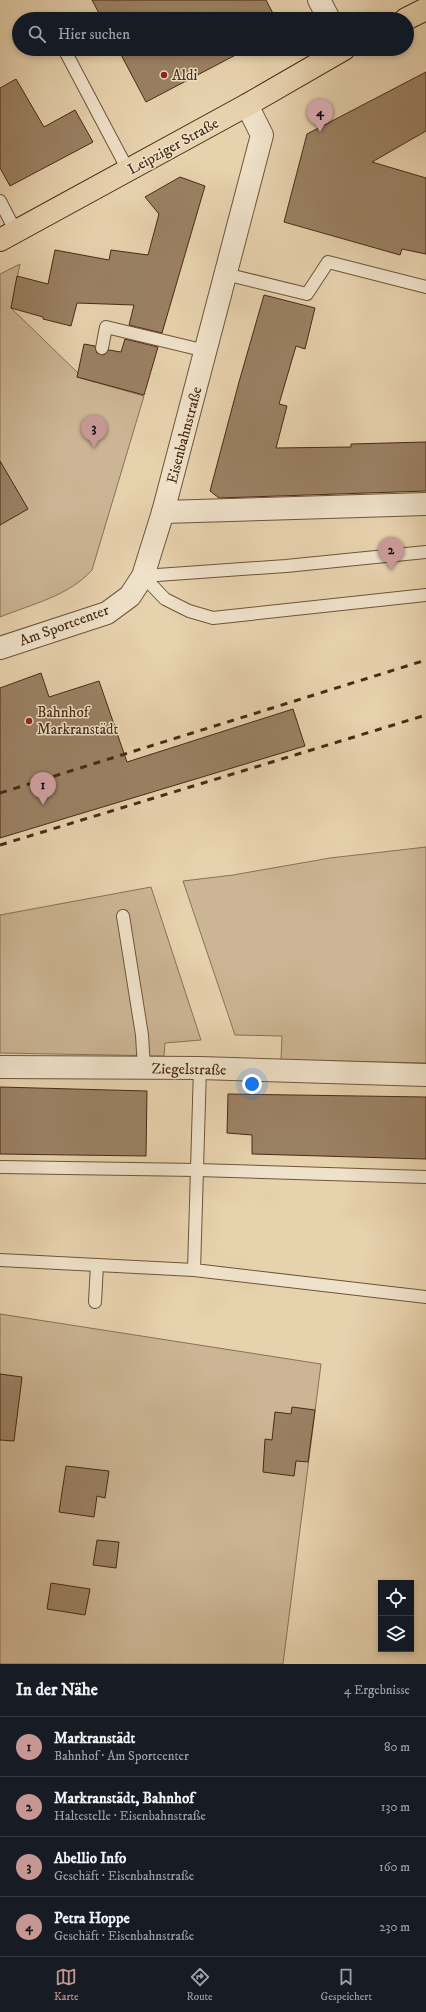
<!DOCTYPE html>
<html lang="de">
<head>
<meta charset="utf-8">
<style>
  :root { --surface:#171b24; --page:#242831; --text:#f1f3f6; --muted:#9ea1a6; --line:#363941; --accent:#c59692 }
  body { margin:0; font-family:"IM FELL DW Pica",serif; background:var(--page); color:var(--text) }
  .controls { position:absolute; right:12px; bottom:12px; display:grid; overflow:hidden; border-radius:0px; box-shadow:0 2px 6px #0003 }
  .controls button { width:36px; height:36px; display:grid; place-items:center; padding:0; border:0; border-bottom:1px solid var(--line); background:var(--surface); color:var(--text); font:20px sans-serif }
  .you { position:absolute; left:252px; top:1084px; width:14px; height:14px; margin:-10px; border:3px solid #fff; border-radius:50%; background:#1a73e8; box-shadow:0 0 0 6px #1a73e833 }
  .badge { display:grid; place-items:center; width:26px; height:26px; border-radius:50%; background:var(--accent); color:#111; font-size:13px; font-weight:700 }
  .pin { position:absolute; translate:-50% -33px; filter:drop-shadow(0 1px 2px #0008) }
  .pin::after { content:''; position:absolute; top:21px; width:14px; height:12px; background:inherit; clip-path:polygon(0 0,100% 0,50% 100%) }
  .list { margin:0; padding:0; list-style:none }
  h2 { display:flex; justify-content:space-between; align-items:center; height:52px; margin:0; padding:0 16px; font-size:17px }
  h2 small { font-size:13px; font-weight:400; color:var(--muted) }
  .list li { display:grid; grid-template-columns:26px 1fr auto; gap:12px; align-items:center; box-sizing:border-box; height:60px; padding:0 16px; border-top:1px solid var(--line) }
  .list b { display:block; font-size:15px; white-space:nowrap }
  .list p { margin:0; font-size:13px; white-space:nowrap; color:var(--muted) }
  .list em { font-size:13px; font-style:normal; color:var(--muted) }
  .icon { flex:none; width:22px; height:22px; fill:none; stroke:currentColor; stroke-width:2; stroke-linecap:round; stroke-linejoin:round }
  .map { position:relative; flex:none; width:426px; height:1664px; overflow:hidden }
  .search { position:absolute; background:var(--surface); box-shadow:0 2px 6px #0003; left:12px; right:12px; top:12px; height:44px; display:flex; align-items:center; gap:10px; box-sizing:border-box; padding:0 14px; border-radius:22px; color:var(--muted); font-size:15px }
  .sheet { height:292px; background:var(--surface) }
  nav { display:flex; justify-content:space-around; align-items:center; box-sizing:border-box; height:56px; border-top:1px solid var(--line); background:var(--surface); font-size:11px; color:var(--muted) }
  nav a { display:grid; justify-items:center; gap:2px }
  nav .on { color:var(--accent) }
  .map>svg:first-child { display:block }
</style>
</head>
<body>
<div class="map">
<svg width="426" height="1664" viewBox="0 0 426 1664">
  <rect width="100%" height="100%" fill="#e7d2ae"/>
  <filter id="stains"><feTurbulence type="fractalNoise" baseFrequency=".005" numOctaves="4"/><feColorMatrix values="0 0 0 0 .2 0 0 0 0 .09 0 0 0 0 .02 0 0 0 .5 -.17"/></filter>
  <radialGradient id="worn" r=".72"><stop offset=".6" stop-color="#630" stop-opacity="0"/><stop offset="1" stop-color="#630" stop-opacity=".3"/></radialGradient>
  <g fill="#ccb594" stroke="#8a7054">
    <path d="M 20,264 L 11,308 L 78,373 L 77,377 L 144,396 L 92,570 C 69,596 32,604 0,617 L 0,274 Z"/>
    <polygon points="426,847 426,1063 281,1060 282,1036 235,1035 183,881 233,875 330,858"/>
    <polygon points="151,887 201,1040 165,1043 164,1056 0,1053 0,915"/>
    <polygon points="0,1314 321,1364 283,1664 0,1664"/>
  </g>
  <g fill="#9b8164" stroke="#492a13">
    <polygon points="92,0 266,0 276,19 102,19"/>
    <polygon points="118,49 247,49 146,102"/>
    <polygon points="426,72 426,131 372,162 426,178 426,254 402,249 400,255 284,222 307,134"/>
    <polygon points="16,79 44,127 75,110 93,142 10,186 0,168 0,88"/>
    <polygon points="180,177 205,186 162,333 129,325 134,305 77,303 71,326 43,319 43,317 11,308 17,276 48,284 55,250 109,260 111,250 148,255 159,214 145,197"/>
    <polygon points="264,295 315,308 305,349 296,346 279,404 287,406 276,448 351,447 351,444 426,442 426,491 219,498 210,491 239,382"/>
    <polygon points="125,339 158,347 144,395 77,377 84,344 95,346 97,353 104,355 109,350 121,352"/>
    <polygon points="0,461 28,509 0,525"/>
    <polygon points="41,673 49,697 99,681 127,762 293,709 305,746 0,838 0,688"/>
    <polygon points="0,1087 147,1091 146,1156 0,1154"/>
    <polygon points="228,1094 426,1097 426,1159 252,1154 252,1135 227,1133"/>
    <polygon points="0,1374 22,1377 14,1441 0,1440"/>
    <polygon points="292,1407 315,1410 308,1462 296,1461 294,1476 263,1472 265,1439 272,1440 275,1412 291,1414"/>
    <polygon points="66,1466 109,1471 105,1498 97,1496 94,1517 59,1512"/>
    <polygon points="97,1540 119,1542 116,1568 93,1565"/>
    <polygon points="51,1583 90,1589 85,1615 47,1609"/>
  </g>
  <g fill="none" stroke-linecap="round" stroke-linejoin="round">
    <defs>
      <g id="lane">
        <polyline points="64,49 128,170"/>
        <polyline points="0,201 16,232"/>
        <polyline points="225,274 307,294 328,262 426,287"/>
        <polyline points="102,348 106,327 206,351"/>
        <polyline points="143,576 165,599 189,611 213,618 426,595"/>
        <polyline points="143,576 286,566 426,552"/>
        <polyline points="123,916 142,1035 144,1068"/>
        <polyline points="200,1068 194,1270 426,1297"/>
        <polyline points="0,1167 197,1170 426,1177"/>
        <polyline points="0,1260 194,1270"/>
        <polyline points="95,1302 97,1265"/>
      </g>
      <g id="street">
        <polyline points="319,0 329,19"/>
        <polyline points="163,512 426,504"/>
        <polyline points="0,648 107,613 130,596 143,576 163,512 262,135 247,105"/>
        <polyline points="0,1067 200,1068 426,1075"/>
      </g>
      <g id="primary">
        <polyline points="406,19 426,9"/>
        <polyline points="0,240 247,105 344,49"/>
      </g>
    </defs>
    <use href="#lane" stroke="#70543a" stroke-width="14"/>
    <use href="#street" stroke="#70543a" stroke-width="24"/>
    <use href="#primary" stroke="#492a13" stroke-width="24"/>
    <use href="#lane" stroke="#efe2ca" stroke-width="12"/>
    <use href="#street" stroke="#efe2ca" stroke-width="22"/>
    <use href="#primary" stroke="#e7d2ae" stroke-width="22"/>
    <g stroke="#492a13" stroke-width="3" stroke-dasharray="7 7" stroke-linecap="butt">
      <polyline points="0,793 426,660"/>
      <polyline points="0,845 426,715"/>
    </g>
  </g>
  <g fill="#8f2418" stroke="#efe2ca" stroke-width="1.5">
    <circle cx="164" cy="75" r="4"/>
    <circle cx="29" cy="721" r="4"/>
  </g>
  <g text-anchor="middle" stroke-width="3" stroke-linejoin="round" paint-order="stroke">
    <g font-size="15" fill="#492a13" stroke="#efe2ca" text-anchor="start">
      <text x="172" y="80">Aldi</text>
      <text x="37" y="717">Bahnhof<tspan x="37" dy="17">Markranstädt</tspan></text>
    </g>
    <g font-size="15" fill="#492a13" stroke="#efe2ca">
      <text transform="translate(173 146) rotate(-29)" y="5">Leipziger Straße</text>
      <text transform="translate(184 435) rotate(-75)" y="5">Eisenbahnstraße</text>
      <text transform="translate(64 625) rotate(-20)" y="5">Am Sportcenter</text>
      <text transform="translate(189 1069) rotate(1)" y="5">Ziegelstraße</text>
    </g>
  </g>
  <rect width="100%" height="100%" filter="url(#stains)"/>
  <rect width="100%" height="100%" fill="url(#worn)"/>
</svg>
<div class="controls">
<button><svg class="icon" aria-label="locate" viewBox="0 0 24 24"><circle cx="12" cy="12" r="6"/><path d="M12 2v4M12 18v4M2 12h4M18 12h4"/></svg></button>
<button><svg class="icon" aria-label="layers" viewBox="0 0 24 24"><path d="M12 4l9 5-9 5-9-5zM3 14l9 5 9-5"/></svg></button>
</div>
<div class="you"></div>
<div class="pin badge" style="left:43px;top:805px">1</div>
<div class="pin badge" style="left:391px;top:570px">2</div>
<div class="pin badge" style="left:94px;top:448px">3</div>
<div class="pin badge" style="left:320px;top:132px">4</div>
<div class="search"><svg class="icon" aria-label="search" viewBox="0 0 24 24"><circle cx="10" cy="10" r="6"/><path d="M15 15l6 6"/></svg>Hier suchen</div>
</div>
<section class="sheet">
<h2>In der Nähe<small>4 Ergebnisse</small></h2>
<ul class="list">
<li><span class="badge">1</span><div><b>Markranstädt</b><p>Bahnhof · Am Sportcenter</p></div><em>80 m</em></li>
<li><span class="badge">2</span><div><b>Markranstädt, Bahnhof</b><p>Haltestelle · Eisenbahnstraße</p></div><em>130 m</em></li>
<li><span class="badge">3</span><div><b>Abellio Info</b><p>Geschäft · Eisenbahnstraße</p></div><em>160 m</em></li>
<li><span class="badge">4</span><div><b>Petra Hoppe</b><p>Geschäft · Eisenbahnstraße</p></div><em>230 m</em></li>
</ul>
</section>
<nav>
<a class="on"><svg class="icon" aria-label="map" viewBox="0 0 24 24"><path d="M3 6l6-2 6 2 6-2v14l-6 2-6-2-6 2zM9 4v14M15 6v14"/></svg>Karte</a>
<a><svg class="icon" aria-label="directions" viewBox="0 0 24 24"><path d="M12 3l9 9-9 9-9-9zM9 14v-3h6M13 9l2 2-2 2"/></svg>Route</a>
<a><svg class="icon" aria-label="saved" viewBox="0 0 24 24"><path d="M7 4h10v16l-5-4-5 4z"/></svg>Gespeichert</a>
</nav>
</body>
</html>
